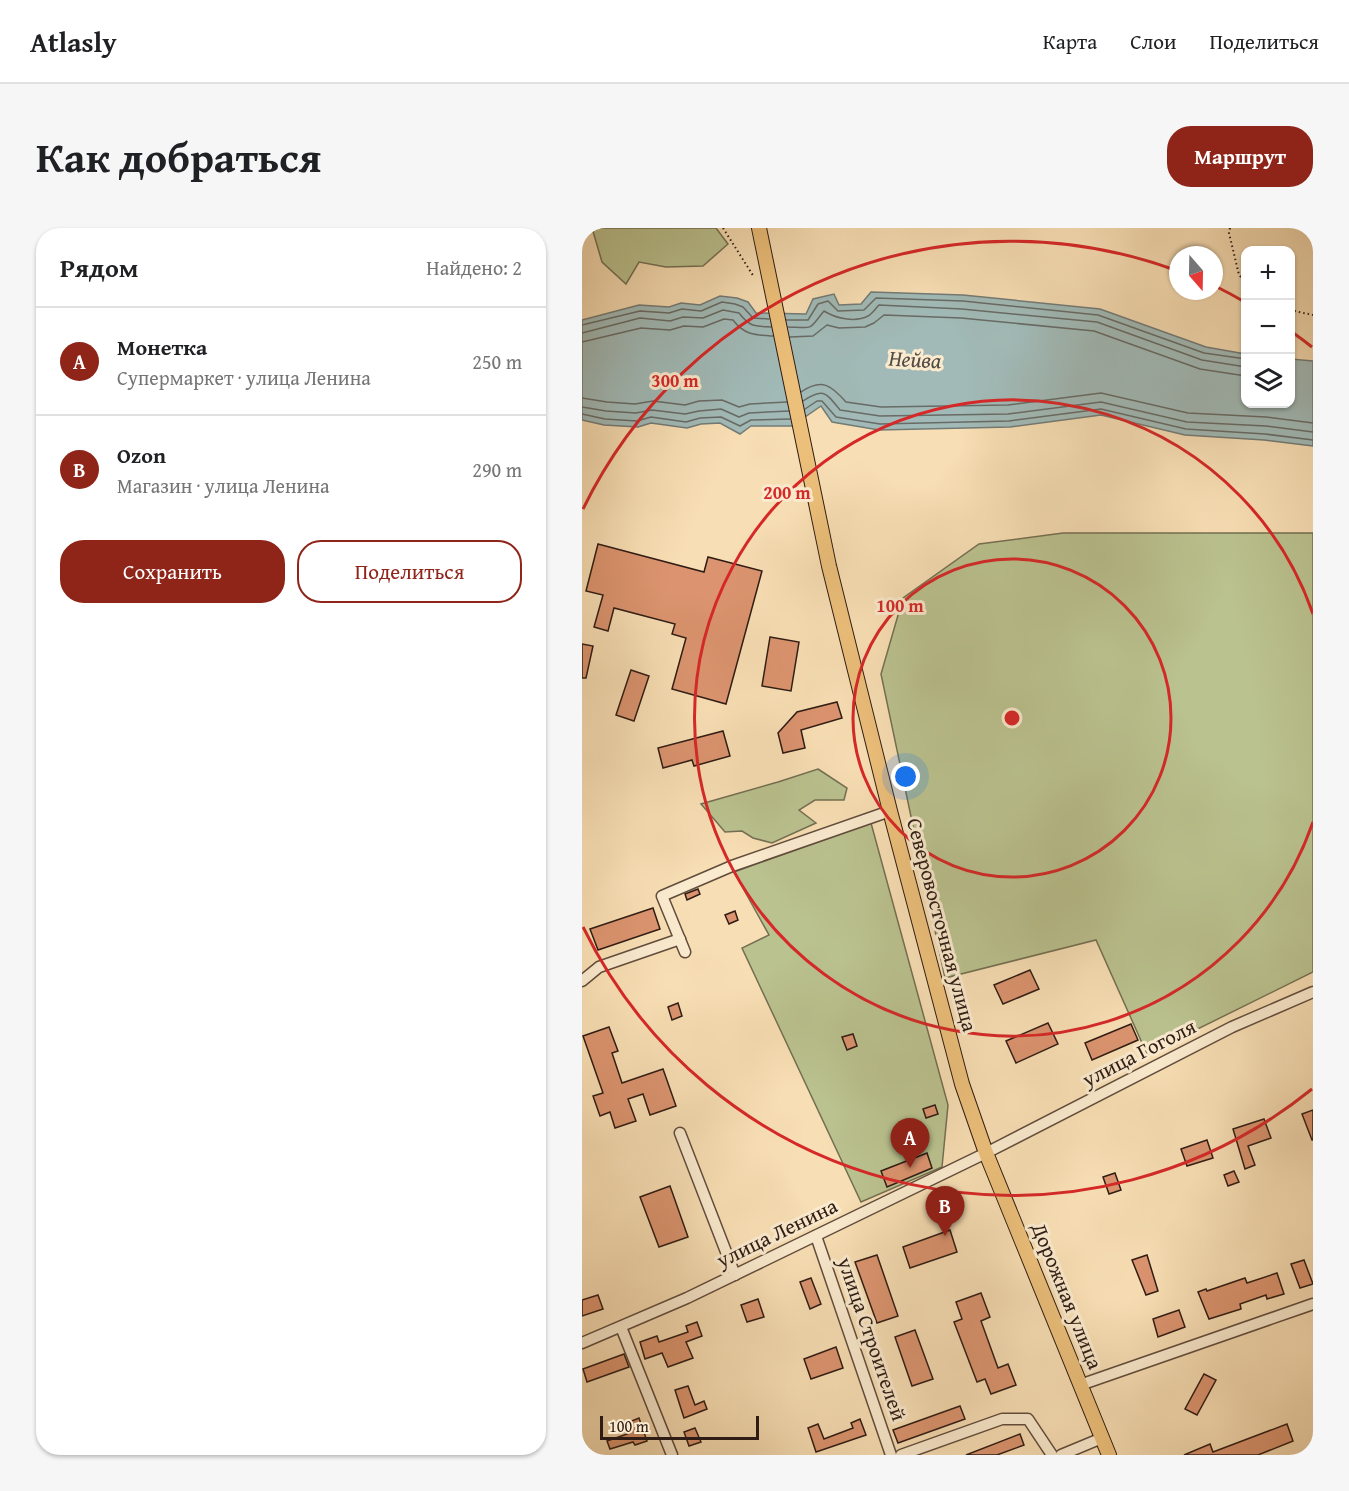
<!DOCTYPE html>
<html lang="ru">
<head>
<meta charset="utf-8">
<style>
  :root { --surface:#fff; --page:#f6f6f6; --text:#202124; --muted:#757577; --line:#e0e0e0; --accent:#8f2418 }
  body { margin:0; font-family:"Gentium Book Plus",serif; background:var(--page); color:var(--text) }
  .controls { position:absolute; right:18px; top:18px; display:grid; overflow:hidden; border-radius:12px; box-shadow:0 2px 4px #0004 }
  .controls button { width:54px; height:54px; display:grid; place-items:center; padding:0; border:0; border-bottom:2px solid var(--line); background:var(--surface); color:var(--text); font:30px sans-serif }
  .compass { position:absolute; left:587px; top:18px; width:54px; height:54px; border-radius:50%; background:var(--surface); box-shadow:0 2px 4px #0004; rotate:160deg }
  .scale { position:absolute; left:18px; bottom:15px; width:159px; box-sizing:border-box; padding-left:6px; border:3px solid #2f1c14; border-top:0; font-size:16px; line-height:21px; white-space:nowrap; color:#2f1c14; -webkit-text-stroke:4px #faeace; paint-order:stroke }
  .you { position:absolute; left:324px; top:549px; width:21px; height:21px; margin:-15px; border:4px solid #fff; border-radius:50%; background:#1a73e8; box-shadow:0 0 0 9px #1a73e833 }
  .badge { display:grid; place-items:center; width:39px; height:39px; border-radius:50%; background:var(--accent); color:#fff; font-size:20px; font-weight:700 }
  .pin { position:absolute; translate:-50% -50px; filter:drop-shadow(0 2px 3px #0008) }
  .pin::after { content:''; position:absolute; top:32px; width:21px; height:18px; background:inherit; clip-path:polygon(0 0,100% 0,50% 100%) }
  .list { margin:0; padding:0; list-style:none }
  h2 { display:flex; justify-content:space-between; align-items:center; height:78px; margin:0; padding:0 24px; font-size:26px }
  h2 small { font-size:20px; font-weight:400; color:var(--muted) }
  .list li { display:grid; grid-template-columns:39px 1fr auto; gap:18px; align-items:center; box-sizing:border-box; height:108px; padding:0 24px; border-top:2px solid var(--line) }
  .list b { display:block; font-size:22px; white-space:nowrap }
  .list p { margin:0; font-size:20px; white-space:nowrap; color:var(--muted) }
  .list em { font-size:20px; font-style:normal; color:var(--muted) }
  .actions { display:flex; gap:12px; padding:18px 24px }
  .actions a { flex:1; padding:14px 0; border:2px solid var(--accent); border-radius:24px; text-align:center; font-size:21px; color:var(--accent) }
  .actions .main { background:var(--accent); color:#fff }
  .icon { flex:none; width:33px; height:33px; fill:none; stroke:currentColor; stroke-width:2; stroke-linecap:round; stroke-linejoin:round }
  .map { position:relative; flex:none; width:731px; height:1227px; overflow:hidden; border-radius:24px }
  header { display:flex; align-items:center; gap:36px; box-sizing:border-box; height:84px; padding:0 30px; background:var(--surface); border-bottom:2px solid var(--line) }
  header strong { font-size:28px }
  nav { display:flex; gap:33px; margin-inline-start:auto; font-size:21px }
  .intro { display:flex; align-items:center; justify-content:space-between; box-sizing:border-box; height:144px; padding:0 36px }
  h1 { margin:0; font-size:42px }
  .button { padding:15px 27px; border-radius:24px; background:var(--accent); color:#fff; font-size:21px; font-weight:700 }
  main { display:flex; gap:36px; padding:0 36px }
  aside { flex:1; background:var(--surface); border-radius:24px; box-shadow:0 2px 4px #0004 }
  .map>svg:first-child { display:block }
</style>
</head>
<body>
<header>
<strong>Atlasly</strong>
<nav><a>Карта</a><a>Слои</a><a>Поделиться</a></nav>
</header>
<div class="intro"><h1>Как добраться</h1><a class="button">Маршрут</a></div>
<main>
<aside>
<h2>Рядом<small>Найдено: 2</small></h2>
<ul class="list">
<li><span class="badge">A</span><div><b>Монетка</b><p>Супермаркет · улица Ленина</p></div><em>250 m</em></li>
<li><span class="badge">B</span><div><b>Ozon</b><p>Магазин · улица Ленина</p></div><em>290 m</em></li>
</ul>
<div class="actions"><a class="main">Сохранить</a><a>Поделиться</a></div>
</aside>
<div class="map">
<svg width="731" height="1227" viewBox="0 0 731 1227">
  <rect width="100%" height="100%" fill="#f8deb4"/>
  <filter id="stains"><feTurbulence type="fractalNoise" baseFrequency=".00333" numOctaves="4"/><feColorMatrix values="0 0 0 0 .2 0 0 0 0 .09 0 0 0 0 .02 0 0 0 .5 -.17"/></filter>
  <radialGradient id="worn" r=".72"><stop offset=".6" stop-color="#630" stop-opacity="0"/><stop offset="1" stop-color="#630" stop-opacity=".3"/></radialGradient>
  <g fill="#bac28f" stroke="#746f52" stroke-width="1.5">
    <polygon points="10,0 134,0 146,16 121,38 84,39 57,34 44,56 20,34"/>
    <polygon points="481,305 731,305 731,744 565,826 514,712 363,750 299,446 321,370 397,316"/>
    <polygon points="236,541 265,560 262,572 233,572 217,582 234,595 190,615 171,610 160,603 143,604 119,576 196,554"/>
    <polygon points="289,595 366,877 360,939 279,974 160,720 187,707 152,644"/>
  </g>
  <polygon fill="#a1bab7" stroke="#737b76" stroke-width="1.5" points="289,64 381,67 518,81 624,119 663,126 664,176 708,176 709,131 731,133 731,218 682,212 603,207 519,187 428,199 297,202 250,194 239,178 210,198 169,198 158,206 138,195 119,196 105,200 69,195 56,199 22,197 0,192 0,92 57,77 87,79 99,75 118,77 138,68 155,70 166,74 174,85 224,86 231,71 252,66 257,77 279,76"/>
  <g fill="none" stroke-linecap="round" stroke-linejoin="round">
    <g stroke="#686b66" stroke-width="1.5">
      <polyline points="204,92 226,92 236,76 246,73 256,83 282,82 294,70 381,73 516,87 622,125 664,131"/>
      <polyline points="0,97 58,83 87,85 100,81 119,83 140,74 153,76 161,79 171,90 187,91"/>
      <path d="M 206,99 C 234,100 226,102 242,83 C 253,90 273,95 286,88 C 290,86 294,80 297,77 L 380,81 L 515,94 L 620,132 L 664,139"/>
      <path d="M 0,105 L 58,90 L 88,93 L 101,89 L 121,90 L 141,82 L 157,85 C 168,99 172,98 189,99"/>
      <polyline points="208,109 231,108 245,97 257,100 283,99 292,95 302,87 379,90 512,103 618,141 664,148"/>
      <path d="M 0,114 L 59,100 L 88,102 L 102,98 L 121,99 L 142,91 L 151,92 C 162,107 173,107 191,108"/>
      <path d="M 219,164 C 240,150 249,157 264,174 L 299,179 L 426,177 L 519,165 L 606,185 L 684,189 L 731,195"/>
      <polyline points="0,170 25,174 53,176 71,173 103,177 117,173 140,172 157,179 168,176 205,174"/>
      <path d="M 221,173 C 242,159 244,165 258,182 L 298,188 L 426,186 L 519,174 L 605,194 L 684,198 L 731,204"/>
      <polyline points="0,179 24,183 54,185 70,182 103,186 117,183 139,181 157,189 167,185 207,183"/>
      <polyline points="223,181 235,173 240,173 254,189 298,196 427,193 519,181 604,201 683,206 731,212"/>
      <polyline points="0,186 23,191 55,193 69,189 104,194 118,190 139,189 158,198 169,192 208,191"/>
    </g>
  </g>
  <g fill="#db946f" stroke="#2f1c14" stroke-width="1.5">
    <polygon points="16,316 122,344 126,329 180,343 144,476 90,461 104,410 90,406 93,396 32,380 26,403 12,399 21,367 4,363"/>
    <polygon points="188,409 217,414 209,463 180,458"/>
    <polygon points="0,416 11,418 4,450 0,450"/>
    <polygon points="49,442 67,448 52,493 34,487"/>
    <polygon points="255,474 260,490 219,502 223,520 201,525 196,505 215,484"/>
    <polygon points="141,503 148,528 112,538 110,532 81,540 76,520"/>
    <polygon points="116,661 118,666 105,672 103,666"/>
    <polygon points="71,680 78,701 16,722 8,701"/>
    <polygon points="153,683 156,692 147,696 143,687"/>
    <polygon points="448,742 457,761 421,776 412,757"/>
    <polygon points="96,775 100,788 90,792 86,779"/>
    <polygon points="466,795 476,816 434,835 424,813"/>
    <polygon points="549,796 556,812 510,832 503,815"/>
    <polygon points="27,799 36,823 30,825 40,855 81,841 94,878 68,887 61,866 46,871 54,893 33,900 28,884 18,888 11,868 21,865 1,808"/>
    <polygon points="271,806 275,818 265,822 260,809"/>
    <polygon points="353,877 356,886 344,890 341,881"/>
    <polygon points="731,882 731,912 730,912 720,886"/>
    <polygon points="682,891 689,910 666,918 673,937 663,941 651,901"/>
    <polygon points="625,912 631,930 605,938 599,921"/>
    <polygon points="345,925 350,940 305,959 299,943"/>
    <polygon points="652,943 657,954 646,958 642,947"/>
    <polygon points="533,945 539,962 527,966 521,949"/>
    <polygon points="88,958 106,1009 77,1019 58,969"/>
    <polygon points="368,1002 375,1024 328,1040 321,1019"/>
    <polygon points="295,1027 316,1088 295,1095 273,1034"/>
    <polygon points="565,1027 576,1063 564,1067 550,1032"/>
    <polygon points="722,1032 731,1056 718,1060 709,1036"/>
    <polygon points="695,1045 702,1066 685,1071 684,1067 658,1076 659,1081 627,1091 616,1064 624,1061 625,1063 663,1050 665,1055"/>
    <polygon points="229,1050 239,1076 228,1081 218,1054"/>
    <polygon points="399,1065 408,1089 399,1093 416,1140 426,1136 434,1157 409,1166 403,1151 395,1154 372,1094 380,1091 374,1074"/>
    <polygon points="16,1067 21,1081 0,1088 0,1072"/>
    <polygon points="176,1071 182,1089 165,1094 159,1077"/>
    <polygon points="597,1082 603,1099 576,1109 571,1091"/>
    <polygon points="115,1094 120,1108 104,1114 111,1130 86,1139 80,1125 63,1131 58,1114 75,1108 77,1114 106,1104 104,1098"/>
    <polygon points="333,1102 351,1151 330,1158 313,1109"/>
    <polygon points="254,1119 261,1140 229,1151 222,1131"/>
    <polygon points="42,1126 47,1139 5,1154 1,1141"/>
    <polygon points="622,1146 634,1152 615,1187 603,1181"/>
    <polygon points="106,1158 113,1177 122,1173 125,1181 102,1190 93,1162"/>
    <polygon points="378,1178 383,1191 316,1215 311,1202"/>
    <polygon points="57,1190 65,1213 53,1217 51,1214 28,1221 25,1213 48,1205 45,1195"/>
    <polygon points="278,1191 284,1207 234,1224 226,1200 236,1196 242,1211 271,1200 269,1195"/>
    <polygon points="705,1196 711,1213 676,1227 602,1227 628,1216 631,1224"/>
    <polygon points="113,1200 119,1214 107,1218 102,1204"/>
    <polygon points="438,1206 442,1217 415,1227 384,1227"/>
  </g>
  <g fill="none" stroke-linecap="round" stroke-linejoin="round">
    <defs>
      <g id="minor">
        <polyline points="103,724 80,668 150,638 308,583"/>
        <polyline points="0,753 17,739 98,711"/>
        <polyline points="98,905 153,1047"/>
        <polyline points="234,1008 309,1227"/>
        <polyline points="39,1099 90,1227"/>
        <polyline points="0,1115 105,1070 404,925 650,799 731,764"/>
        <polyline points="498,1157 731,1076"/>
        <polyline points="319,1227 420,1191 446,1191 470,1227"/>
        <polyline points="479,1227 520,1210"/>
      </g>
      <polyline id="major" points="177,0 247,338 308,583 380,856 404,925 527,1227"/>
    </defs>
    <use href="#minor" stroke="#614c3c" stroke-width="13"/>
    <use href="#major" stroke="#2f1c14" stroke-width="16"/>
    <g stroke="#2f1c14" stroke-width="2" stroke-dasharray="1.5 3" stroke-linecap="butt">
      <polyline points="141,0 172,49"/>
      <polyline points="648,0 647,5 657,47 664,54"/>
      <polyline points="708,82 731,87"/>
    </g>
    <use href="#minor" stroke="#faeace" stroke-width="10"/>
    <use href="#major" stroke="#ecbf7a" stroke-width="14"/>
  </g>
  <g fill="none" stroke="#d62828" stroke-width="3">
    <circle cx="430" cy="490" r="159"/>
    <path d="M731 594A318 318 0 1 1 731 386"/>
    <path d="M730 861A477 477 0 0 1 1 699M1 281A477 477 0 0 1 593 42M635 59A477 477 0 0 1 661 73M710 104A477 477 0 0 1 730 119"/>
  </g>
  <g text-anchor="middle" stroke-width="6" stroke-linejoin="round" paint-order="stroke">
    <g font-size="21" fill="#2f1c14" stroke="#faeace">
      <text transform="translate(360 697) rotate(75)" y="7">Северовосточная улица</text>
      <text transform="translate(557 825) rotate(-27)" y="7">улица Гоголя</text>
      <text transform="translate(195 1005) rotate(-26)" y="7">улица Ленина</text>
      <text transform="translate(485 1068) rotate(68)" y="7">Дорожная улица</text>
      <text transform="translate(290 1111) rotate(71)" y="7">улица Строителей</text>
    </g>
    <g font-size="22" font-style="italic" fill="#514b45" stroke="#faeace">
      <text transform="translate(333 131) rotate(3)" y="8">Нейва</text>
    </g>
  </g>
  <circle cx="430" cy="490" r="9" fill="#d62828" stroke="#faeace" stroke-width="3"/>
  <g font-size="18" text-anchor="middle" font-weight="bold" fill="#d62828" stroke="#faeace" stroke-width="6" stroke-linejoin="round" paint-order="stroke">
    <text x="93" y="159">300 m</text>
    <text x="205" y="271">200 m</text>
    <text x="318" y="384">100 m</text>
  </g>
  <rect width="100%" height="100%" filter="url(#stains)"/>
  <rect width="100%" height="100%" fill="url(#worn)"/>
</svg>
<div class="controls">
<button>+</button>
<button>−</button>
<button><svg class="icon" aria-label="layers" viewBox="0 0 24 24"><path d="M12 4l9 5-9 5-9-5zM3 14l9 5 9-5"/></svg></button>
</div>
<svg class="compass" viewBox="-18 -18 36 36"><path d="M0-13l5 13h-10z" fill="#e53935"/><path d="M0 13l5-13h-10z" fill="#757577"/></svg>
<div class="scale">100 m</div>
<div class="you"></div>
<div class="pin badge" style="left:328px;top:940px">A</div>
<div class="pin badge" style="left:363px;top:1008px">B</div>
</div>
</main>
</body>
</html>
